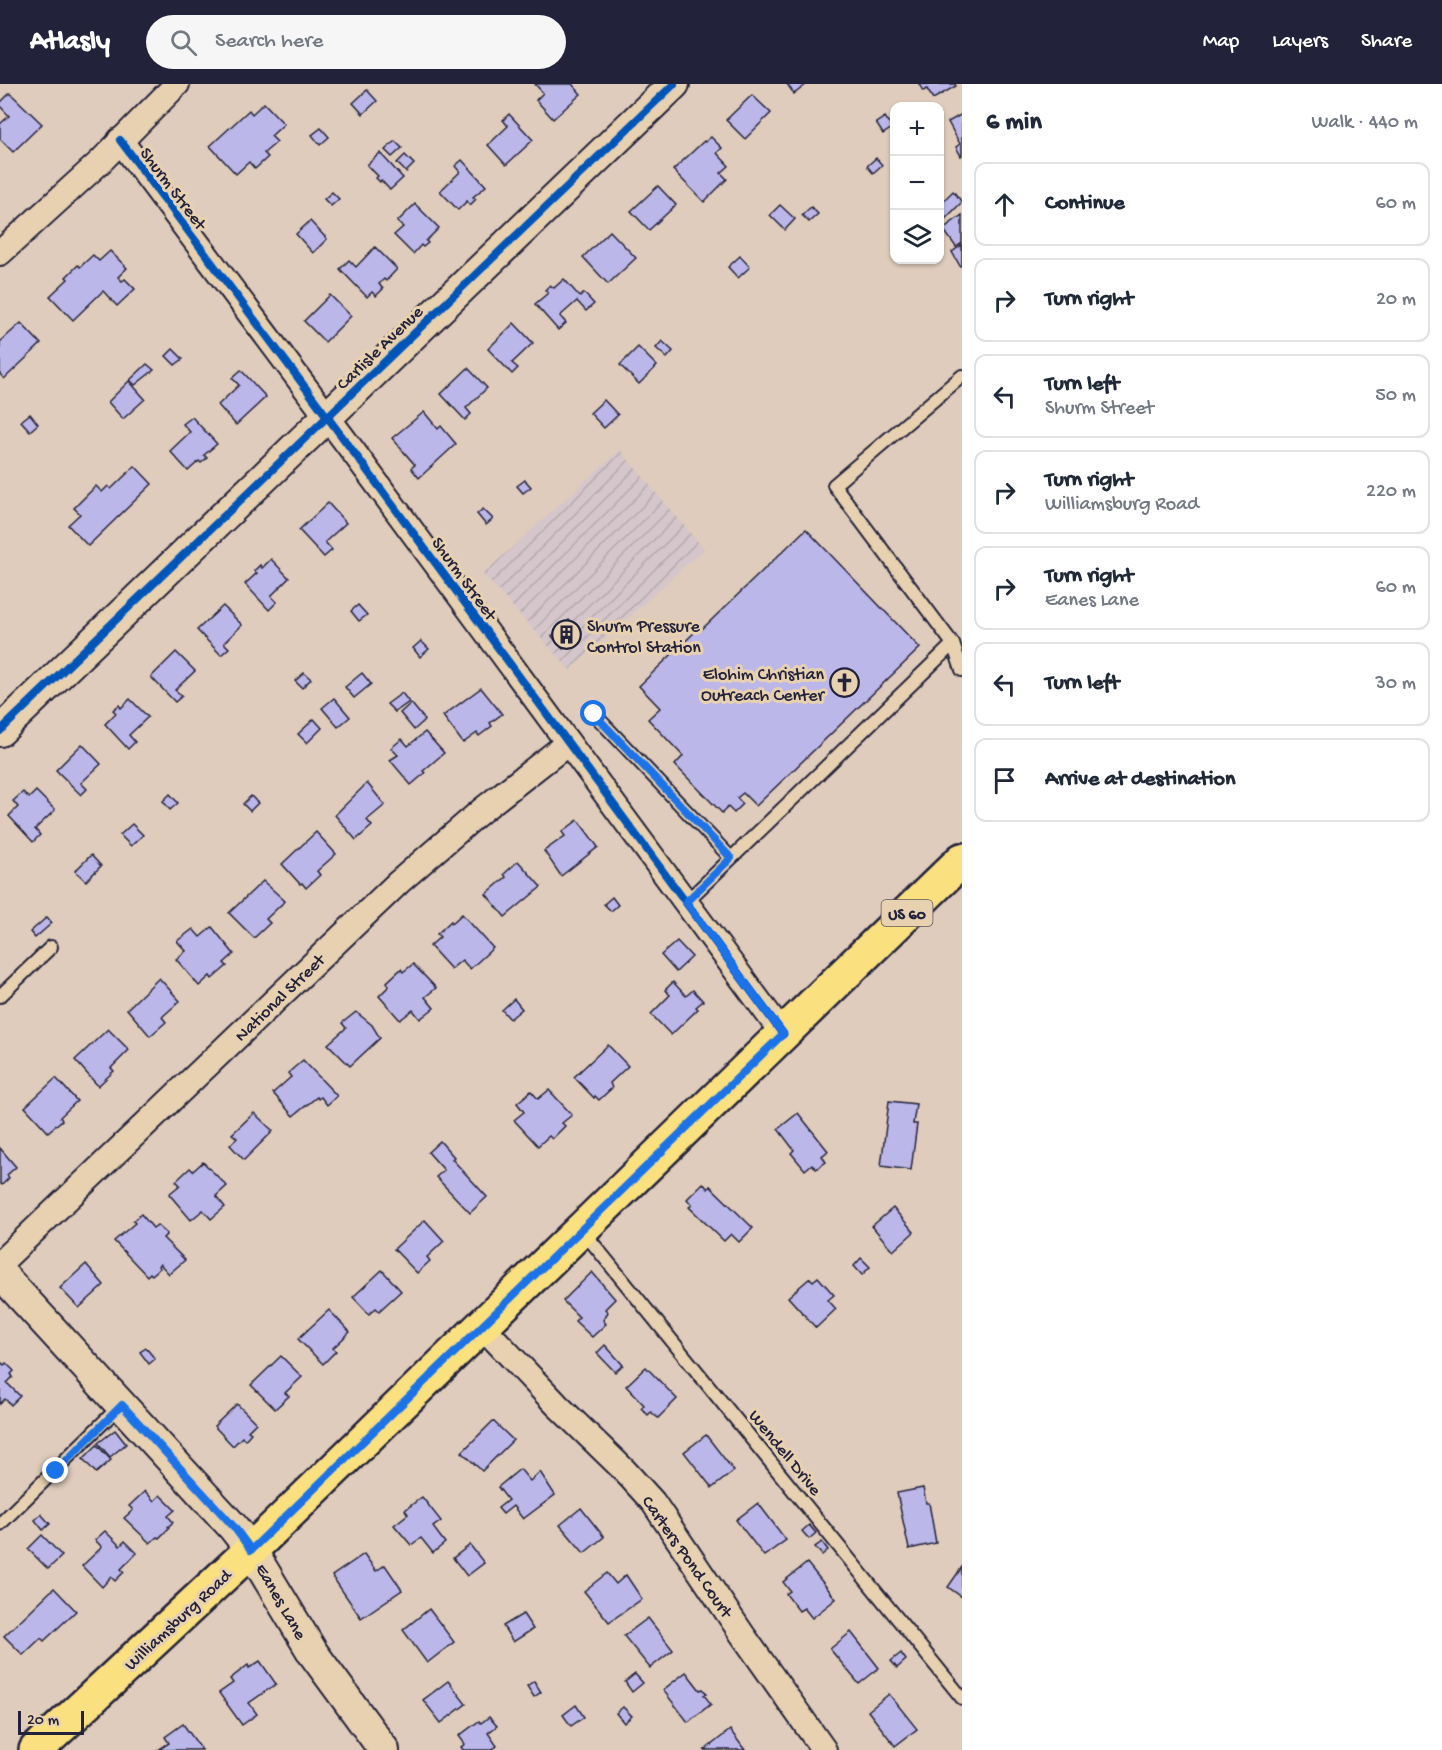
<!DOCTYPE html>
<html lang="en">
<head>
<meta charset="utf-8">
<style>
  :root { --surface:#fff; --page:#f6f6f7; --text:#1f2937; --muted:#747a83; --line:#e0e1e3; --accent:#22223b }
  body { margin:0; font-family:"Gochi Hand",sans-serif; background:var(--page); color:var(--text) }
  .controls { position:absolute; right:18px; top:18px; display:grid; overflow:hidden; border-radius:12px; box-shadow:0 2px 4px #0004 }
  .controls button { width:54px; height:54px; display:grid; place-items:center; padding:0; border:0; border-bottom:2px solid var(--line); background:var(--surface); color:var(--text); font:30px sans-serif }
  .scale { position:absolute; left:18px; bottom:15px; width:66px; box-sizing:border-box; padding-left:6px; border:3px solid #22223b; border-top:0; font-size:16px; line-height:21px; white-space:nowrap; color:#22223b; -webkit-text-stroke:4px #e8d1b1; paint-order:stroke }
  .stop { position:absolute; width:18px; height:18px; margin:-14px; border:4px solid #1a73e8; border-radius:50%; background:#fff }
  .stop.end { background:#1a73e8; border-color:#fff; box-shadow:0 2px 6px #0008 }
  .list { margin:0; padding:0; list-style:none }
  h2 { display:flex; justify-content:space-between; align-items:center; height:78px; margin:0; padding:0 24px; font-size:26px }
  h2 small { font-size:20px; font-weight:400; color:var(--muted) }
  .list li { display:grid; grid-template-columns:39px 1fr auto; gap:18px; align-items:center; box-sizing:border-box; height:84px; margin:0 12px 12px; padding:0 12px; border:2px solid var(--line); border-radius:12px }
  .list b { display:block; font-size:22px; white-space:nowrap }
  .list p { margin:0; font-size:20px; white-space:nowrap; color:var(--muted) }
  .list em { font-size:20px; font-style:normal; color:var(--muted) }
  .icon { flex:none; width:33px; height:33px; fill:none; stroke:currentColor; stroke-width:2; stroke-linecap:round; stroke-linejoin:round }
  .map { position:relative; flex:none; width:962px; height:1666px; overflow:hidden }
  header { display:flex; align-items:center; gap:36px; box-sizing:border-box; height:84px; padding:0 30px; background:var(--accent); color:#fff }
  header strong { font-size:28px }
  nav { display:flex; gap:33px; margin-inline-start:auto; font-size:21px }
  .search { width:420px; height:54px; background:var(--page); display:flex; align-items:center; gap:15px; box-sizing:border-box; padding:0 21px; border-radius:33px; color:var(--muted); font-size:22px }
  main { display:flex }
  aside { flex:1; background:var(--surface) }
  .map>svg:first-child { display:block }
</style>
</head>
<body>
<header>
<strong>Atlasly</strong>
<div class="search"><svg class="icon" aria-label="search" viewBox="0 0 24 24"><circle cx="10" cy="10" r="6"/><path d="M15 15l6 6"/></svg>Search here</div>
<nav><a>Map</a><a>Layers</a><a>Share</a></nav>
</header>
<main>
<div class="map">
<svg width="962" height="1666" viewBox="0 0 962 1666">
  <defs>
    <pattern id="industrial-furrows" width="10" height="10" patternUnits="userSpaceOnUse" patternTransform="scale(1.5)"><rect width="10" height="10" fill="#d4c6ca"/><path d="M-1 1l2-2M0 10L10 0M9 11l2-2" fill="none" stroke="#b6aaae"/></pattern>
  </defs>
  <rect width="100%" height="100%" fill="#dfccbc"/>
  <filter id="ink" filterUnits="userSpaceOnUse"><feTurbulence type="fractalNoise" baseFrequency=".0167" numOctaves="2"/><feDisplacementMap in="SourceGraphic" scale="12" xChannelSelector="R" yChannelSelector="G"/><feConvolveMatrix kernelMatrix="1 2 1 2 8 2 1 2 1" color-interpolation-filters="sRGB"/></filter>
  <g filter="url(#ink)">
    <polygon fill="url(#industrial-furrows)" points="620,366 704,465 570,586 483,490"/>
    <g fill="#bbb7e9" stroke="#22223b" stroke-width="1.5">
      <polygon points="535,0 572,0 581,10 553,35 536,16 543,9"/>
      <polygon points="787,0 807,0 794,10"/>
      <polygon points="919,0 955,0 956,2 933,15 927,5 923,7"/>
      <polygon points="367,6 377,17 363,30 353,19"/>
      <polygon points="10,9 42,40 13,68 0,55 0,40 9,32 0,22 0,19"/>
      <polygon points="752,11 771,29 745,55 726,36"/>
      <polygon points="264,19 284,40 271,52 277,58 264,69 268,73 255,85 249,78 236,90 210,62 249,26 252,30"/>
      <polygon points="509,30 533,56 506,81 488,61 508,42 503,36"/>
      <polygon points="962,30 962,71 961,72 956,63 960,60 948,38"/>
      <polygon points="885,33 892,44 883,50 876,39"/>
      <polygon points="321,44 329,53 320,61 312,51"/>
      <polygon points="711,53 722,64 717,69 729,82 721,89 727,95 704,118 673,86 704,57 705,58"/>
      <polygon points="395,57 402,64 392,73 385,66"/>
      <polygon points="380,69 403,94 390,106 381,96 380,98 376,94 378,92 367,81"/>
      <polygon points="405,71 414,80 406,88 397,79"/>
      <polygon points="876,74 882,81 873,89 867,82"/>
      <polygon points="462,76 486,102 473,113 476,115 470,121 467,117 458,126 440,107 460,88 455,82"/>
      <polygon points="658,102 676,121 649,146 631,127"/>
      <polygon points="953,107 962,118 943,137 940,133 940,120"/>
      <polygon points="332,108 339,115 331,122 324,115"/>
      <polygon points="415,120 439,144 426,157 428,159 423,163 421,161 413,170 394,151 403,143 397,138"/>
      <polygon points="780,121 795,135 785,146 770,131"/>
      <polygon points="811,123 818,130 809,138 802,131"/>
      <polygon points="962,131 962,159 956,163 943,145"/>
      <polygon points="310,137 327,155 313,169 296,150"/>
      <polygon points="610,147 636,174 608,200 583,173"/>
      <polygon points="962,161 962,181 960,182 952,168"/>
      <polygon points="375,163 397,185 386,197 384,195 379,200 383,205 376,212 372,208 367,213 340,185 349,176 356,183"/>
      <polygon points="110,167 127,184 118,193 122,197 125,195 135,205 117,222 103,207 73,236 50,212 68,195 66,193 78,181 80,183 93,171 99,177"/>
      <polygon points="740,172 750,183 738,194 728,183"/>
      <polygon points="564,195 580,213 584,209 594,220 586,227 577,217 560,232 566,239 558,246 535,220 548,209 545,206 550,201 554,204"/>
      <polygon points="330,211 351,232 325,258 304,237"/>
      <polygon points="21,239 41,260 4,295 0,290 0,258"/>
      <polygon points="514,239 533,259 512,279 518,284 512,290 488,265"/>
      <polygon points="662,257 673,267 667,274 656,264"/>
      <polygon points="638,263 657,282 639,300 620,281"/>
      <polygon points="173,265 183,275 175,281 166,272"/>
      <polygon points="147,280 154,286 135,301 130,296"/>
      <polygon points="468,284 487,304 466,324 471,330 465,336 441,310"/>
      <polygon points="241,286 266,313 236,341 218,321 239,301 232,294"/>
      <polygon points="129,297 145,315 123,335 108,318"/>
      <polygon points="604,316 618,331 604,344 590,329"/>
      <polygon points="424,328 438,345 441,342 456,360 419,394 411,384 415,381 392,354"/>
      <polygon points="30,330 38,340 30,347 21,337"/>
      <polygon points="192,333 217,360 204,371 207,374 201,379 199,377 188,387 170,367 190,348 183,340"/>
      <polygon points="135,382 152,400 88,462 68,441 80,430 74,424 96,402 102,408 108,402 111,405"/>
      <polygon points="525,396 531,403 523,409 517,402"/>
      <polygon points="328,419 346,439 325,458 332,466 324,473 299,446"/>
      <polygon points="483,425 493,435 486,441 477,430"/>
      <polygon points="806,445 920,564 756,722 743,709 737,714 743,720 734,729 728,723 722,729 675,681 683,672 648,635 660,624 639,602 698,545 700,547"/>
      <polygon points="271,475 289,494 271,512 277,518 269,526 245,500 257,489 254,487 260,481 262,484"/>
      <polygon points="358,521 367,531 359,537 351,527"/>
      <polygon points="223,522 242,541 224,559 229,564 221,571 197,546"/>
      <polygon points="569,536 581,549 563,565 552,552"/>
      <polygon points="421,557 429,565 420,573 413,564"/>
      <polygon points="176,568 195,587 175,606 182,612 175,618 151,593"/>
      <polygon points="304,589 311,595 302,604 295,597"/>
      <polygon points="362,589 371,600 354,614 345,603"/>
      <polygon points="481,604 502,630 490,639 492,642 479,652 477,649 463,659 443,632"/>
      <polygon points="402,609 409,618 395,628 387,620"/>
      <polygon points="334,614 350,633 338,643 322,624"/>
      <polygon points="130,615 148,633 129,651 135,658 128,665 105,640 116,629 113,626 119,621 121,624"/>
      <polygon points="411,619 425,636 414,646 400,629"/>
      <polygon points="314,635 322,644 307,659 298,650"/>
      <polygon points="425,648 444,669 423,687 425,689 411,701 390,676 398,671 391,664 402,655 408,662"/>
      <polygon points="82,660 101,680 81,699 87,705 81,711 56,686"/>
      <polygon points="367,699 385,721 367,736 372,742 356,756 335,731"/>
      <polygon points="36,707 55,726 35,745 40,751 33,758 9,732 18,723 13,717 23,708 29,714"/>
      <polygon points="170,710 178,719 170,726 163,717"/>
      <polygon points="251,712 258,719 250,727 243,720"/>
      <polygon points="578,736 598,763 561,792 544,767 565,752 562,748"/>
      <polygon points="132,740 143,751 131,762 120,751"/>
      <polygon points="316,748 336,770 317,787 320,791 306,804 302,799 300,800 282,780"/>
      <polygon points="91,771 101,782 86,797 75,787"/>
      <polygon points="518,777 541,803 505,833 486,810 506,793 504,790"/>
      <polygon points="263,797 285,817 266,835 270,839 254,854 229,829"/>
      <polygon points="612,813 618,821 611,827 604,820"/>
      <polygon points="462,830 493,864 470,885 462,876 451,885 430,862 440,853 437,850 451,837 452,839"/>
      <polygon points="47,833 52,839 35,854 30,848"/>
      <polygon points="212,843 234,870 224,879 227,882 212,895 210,892 199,902 176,875 186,867 177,857 193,845 200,853"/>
      <polygon points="677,857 692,873 676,888 661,871"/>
      <polygon points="413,880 436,904 425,913 434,924 420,935 413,926 400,936 379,912 389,902 387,898 401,885 403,888"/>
      <polygon points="159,894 180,917 162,933 166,938 150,952 127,925"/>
      <polygon points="673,898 686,912 693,906 703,917 696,923 698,925 671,951 651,930 670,911 665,906"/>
      <polygon points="514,915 522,925 510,935 502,926"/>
      <polygon points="356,928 372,941 380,954 350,982 328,960 346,944 342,939"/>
      <polygon points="108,945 129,966 111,984 114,987 98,1002 75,976"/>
      <polygon points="608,961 628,982 610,999 612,1004 599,1016 595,1012 594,1014 574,993"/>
      <polygon points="303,976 337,1012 327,1021 321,1013 318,1015 317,1013 293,1032 273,1009 291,993 288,989"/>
      <polygon points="56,994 77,1017 60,1033 62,1036 48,1048 25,1023"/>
      <polygon points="549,1006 572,1031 562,1039 565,1042 552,1055 549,1052 538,1062 514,1036 524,1028 517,1019 531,1007 538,1015"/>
      <polygon points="889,1017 916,1020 913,1040 917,1040 911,1086 881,1082"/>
      <polygon points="254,1029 273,1047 244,1076 230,1061 237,1054 232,1050"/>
      <polygon points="798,1029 828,1067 822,1072 826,1078 816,1085 812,1080 805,1086 791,1069 794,1066 778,1045"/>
      <polygon points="440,1057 454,1073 452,1075 487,1113 470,1129 436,1093 444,1086 428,1068"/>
      <polygon points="0,1064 16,1083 7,1091 9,1094 2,1101 0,1099"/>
      <polygon points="203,1078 227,1102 216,1112 225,1123 211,1135 203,1126 191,1136 169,1110 180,1101 176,1097 190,1084 193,1087"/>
      <polygon points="703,1099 708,1105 710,1102 753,1144 739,1158 731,1150 724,1157 689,1123 692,1121 687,1115"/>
      <polygon points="893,1124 914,1148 893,1167 872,1142"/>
      <polygon points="141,1130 153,1144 157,1141 167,1150 163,1154 185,1176 169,1190 160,1180 158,1182 160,1184 152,1191 150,1189 147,1192 114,1157 135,1139 133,1137"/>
      <polygon points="425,1136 444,1157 427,1173 430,1177 417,1189 394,1165"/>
      <polygon points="861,1174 870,1183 862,1191 854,1182"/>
      <polygon points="86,1180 104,1201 79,1224 60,1204"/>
      <polygon points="382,1186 401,1207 379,1227 376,1224 369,1230 353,1213"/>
      <polygon points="592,1188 615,1215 605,1225 608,1228 603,1236 606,1240 592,1253 575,1237 579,1233 563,1217"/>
      <polygon points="818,1193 834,1211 828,1216 836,1225 816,1244 788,1213 810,1194 813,1197"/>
      <polygon points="329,1226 350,1248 333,1264 336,1267 323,1280 298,1255"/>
      <polygon points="605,1261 623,1281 615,1288 597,1269"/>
      <polygon points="146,1264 155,1275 149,1280 140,1268"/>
      <polygon points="281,1272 302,1293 285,1309 289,1312 275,1325 251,1301"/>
      <polygon points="2,1279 4,1281 6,1279 14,1287 11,1290 13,1293 7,1299 20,1312 11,1321 5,1315 0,1320 0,1282"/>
      <polygon points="646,1283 677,1315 658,1334 651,1328 648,1331 641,1324 644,1321 626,1302"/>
      <polygon points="237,1320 256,1339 248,1347 251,1349 245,1356 242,1353 233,1362 214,1342"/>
      <polygon points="493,1337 513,1356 482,1387 462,1368"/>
      <polygon points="115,1346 126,1360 110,1373 98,1359"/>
      <polygon points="706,1351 734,1387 712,1404 684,1368"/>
      <polygon points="97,1361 111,1376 96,1389 83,1375"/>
      <polygon points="520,1385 530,1397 540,1388 555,1411 523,1435 513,1422 503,1430 498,1424 508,1416 498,1403"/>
      <polygon points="923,1404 926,1419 929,1419 936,1459 909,1465 897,1409"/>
      <polygon points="145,1407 154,1417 160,1411 175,1426 168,1432 173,1438 168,1443 169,1444 159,1454 157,1453 150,1459 124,1434 133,1426 129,1422"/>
      <polygon points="422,1413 441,1437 433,1443 445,1459 433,1469 421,1454 411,1461 394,1441 408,1430 405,1426"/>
      <polygon points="758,1419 786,1456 764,1472 736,1436"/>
      <polygon points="581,1424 604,1453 584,1469 560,1441"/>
      <polygon points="41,1430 50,1440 43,1446 35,1436"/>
      <polygon points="809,1441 816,1449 809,1455 802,1447"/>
      <polygon points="105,1447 120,1462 125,1457 137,1469 121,1485 124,1488 115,1497 111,1493 102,1503 82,1482 102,1463 95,1456"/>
      <polygon points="42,1451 62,1472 48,1485 28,1465"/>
      <polygon points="822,1458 828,1466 822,1471 815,1463"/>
      <polygon points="470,1461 484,1479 467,1492 453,1474"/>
      <polygon points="364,1470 376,1487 385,1481 402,1506 361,1534 332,1492"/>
      <polygon points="807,1479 836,1515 812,1534 804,1524 799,1527 786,1510 790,1507 783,1498"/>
      <polygon points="962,1483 962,1513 948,1503"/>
      <polygon points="607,1489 616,1500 626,1491 642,1515 609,1538 584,1507"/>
      <polygon points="54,1504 76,1527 44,1557 41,1554 23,1571 4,1552"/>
      <polygon points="429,1525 454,1558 427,1579 403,1546"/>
      <polygon points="523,1530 533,1545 513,1558 503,1542"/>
      <polygon points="648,1534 673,1566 650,1584 624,1552"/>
      <polygon points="851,1548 879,1584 859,1600 830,1565"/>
      <polygon points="901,1569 906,1576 897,1584 891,1577"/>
      <polygon points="260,1577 276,1600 249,1619 257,1630 242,1641 219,1609 233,1599 230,1595 248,1581 249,1584"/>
      <polygon points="686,1588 700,1606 703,1605 707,1610 704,1611 711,1620 688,1638 663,1606"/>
      <polygon points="635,1590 643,1599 632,1608 625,1598"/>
      <polygon points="448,1597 466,1620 441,1639 423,1616"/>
      <polygon points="534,1597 541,1608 534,1613 527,1602"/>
      <polygon points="889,1610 917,1645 895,1662 868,1627"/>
      <polygon points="576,1621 584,1633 571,1642 563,1631"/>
      <polygon points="623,1623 632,1632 624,1639 616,1629"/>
      <polygon points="489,1633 497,1642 488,1649 497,1662 491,1666 463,1666 461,1663 465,1660 459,1652 479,1637 481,1639"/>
      <polygon points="183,1640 202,1666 158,1666 169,1659 165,1653"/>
      <polygon points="730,1646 745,1666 705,1666"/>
    </g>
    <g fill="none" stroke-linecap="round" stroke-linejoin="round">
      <defs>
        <g id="service">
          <polyline points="953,560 962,586"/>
          <polyline points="594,630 731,774"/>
          <polyline points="686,818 953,560 834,401 962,292"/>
          <polyline points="0,912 51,863"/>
          <polyline points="582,1146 962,1614"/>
          <polyline points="0,1440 121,1321"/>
        </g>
        <g id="minor">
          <polyline points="120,56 355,370 783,950"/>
          <polyline points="0,169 100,78 177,0"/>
          <polyline points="0,1179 399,798 481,727 568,659"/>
          <polyline points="482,1242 557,1321 624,1386 653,1418 742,1550 824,1666"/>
        </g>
        <g id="tertiary">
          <polyline points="0,647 674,0"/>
          <polyline points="0,1189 233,1443 251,1466 313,1569 384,1666"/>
        </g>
        <polyline id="primary" points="36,1666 251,1466 962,776"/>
      </defs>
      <use href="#service" stroke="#22223b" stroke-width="16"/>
      <use href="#minor" stroke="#22223b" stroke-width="28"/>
      <use href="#tertiary" stroke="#22223b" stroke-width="34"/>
      <use href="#primary" stroke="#22223b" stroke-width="38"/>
      <use href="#service" stroke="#e8d1b1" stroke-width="12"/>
      <use href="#minor" stroke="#e8d1b1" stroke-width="24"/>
      <use href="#tertiary" stroke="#e8d1b1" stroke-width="30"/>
      <use href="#primary" stroke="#fbe080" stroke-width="33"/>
      <defs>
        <g id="cycleway">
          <polyline points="120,56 355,370 783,950"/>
          <polyline points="0,647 674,0"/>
        </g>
      </defs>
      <use href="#cycleway" stroke="#e8d1b1" stroke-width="11"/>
      <use href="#cycleway" stroke="#0057b8" stroke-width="8"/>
    </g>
  </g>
  <g fill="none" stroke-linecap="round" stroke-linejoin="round" filter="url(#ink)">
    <polyline stroke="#1a73e8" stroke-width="8" points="56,1387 122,1321 234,1443 251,1466 783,950 686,818 731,774 594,630"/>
  </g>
  <defs>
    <symbol id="building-ring" viewBox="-11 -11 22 22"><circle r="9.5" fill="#e8d1b1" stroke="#22223b" stroke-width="1.5"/><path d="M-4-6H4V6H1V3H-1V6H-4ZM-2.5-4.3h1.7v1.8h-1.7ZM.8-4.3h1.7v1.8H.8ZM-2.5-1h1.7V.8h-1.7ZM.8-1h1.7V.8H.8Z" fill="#22223b"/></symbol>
    <symbol id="church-ring" viewBox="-11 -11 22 22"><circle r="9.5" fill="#e8d1b1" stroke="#22223b" stroke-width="1.5"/><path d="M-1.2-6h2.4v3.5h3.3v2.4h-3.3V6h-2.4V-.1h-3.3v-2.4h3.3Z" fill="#22223b"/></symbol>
  </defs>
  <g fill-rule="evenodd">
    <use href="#building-ring" x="550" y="534" width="33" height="33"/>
    <use href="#church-ring" x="828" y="582" width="33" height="33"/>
  </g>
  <g text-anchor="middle" stroke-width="6" stroke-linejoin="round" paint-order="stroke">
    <rect fill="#e8d1b1" stroke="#5d565e" stroke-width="1.5" x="881.5" y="816" width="51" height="26" rx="4.5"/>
    <g font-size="16" font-weight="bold" fill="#22223b">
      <text x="907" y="835">US 60</text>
    </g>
    <g font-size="18" fill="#22223b" stroke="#e8d1b1">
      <text transform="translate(174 104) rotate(53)" y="6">Shurm Street</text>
      <text transform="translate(379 263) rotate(-44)" y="6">Carlisle Avenue</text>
      <text transform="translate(465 494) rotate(54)" y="6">Shurm Street</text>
      <text transform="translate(279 913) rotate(-44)" y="6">National Street</text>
      <text transform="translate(786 1368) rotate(51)" y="6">Wendell Drive</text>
      <text transform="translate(688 1472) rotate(55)" y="6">Carters Pond Court</text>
      <text transform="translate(282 1517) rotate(60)" y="6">Eanes Lane</text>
      <text transform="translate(177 1535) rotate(-43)" y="6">Williamsburg Road</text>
    </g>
    <g font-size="18" fill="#22223b" stroke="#e8d1b1" text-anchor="start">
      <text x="587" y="547">Shurm Pressure<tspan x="587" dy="21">Control Station</tspan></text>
      <text x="824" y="595" text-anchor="end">Elohim Christian<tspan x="824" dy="21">Outreach Center</tspan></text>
    </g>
  </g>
</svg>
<div class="controls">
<button>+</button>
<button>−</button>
<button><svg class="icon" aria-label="layers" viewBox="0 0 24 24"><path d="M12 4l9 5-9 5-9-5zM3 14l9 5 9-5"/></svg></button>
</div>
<div class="scale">20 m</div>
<div class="stop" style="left:594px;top:630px"></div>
<div class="stop end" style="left:56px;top:1387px"></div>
</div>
<aside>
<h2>6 min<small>Walk · 440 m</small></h2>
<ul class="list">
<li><svg class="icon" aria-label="ahead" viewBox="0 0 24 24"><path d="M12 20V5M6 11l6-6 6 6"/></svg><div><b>Continue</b></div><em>60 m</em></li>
<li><svg class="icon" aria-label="right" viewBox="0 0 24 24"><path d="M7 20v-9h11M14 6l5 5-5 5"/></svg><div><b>Turn right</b></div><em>20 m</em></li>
<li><svg class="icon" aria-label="left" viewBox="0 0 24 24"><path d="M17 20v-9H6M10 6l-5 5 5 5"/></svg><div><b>Turn left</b><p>Shurm Street</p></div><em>50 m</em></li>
<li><svg class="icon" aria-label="right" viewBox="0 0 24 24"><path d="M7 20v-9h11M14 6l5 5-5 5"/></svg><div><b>Turn right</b><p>Williamsburg Road</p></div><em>220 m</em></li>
<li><svg class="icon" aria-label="right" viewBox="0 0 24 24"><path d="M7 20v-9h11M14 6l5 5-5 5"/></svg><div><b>Turn right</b><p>Eanes Lane</p></div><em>60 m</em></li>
<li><svg class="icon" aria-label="left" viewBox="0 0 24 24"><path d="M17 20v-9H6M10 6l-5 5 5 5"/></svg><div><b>Turn left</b></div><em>30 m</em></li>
<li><svg class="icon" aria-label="arrive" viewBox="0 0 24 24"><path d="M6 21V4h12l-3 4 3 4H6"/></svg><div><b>Arrive at destination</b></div></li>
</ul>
</aside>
</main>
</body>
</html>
